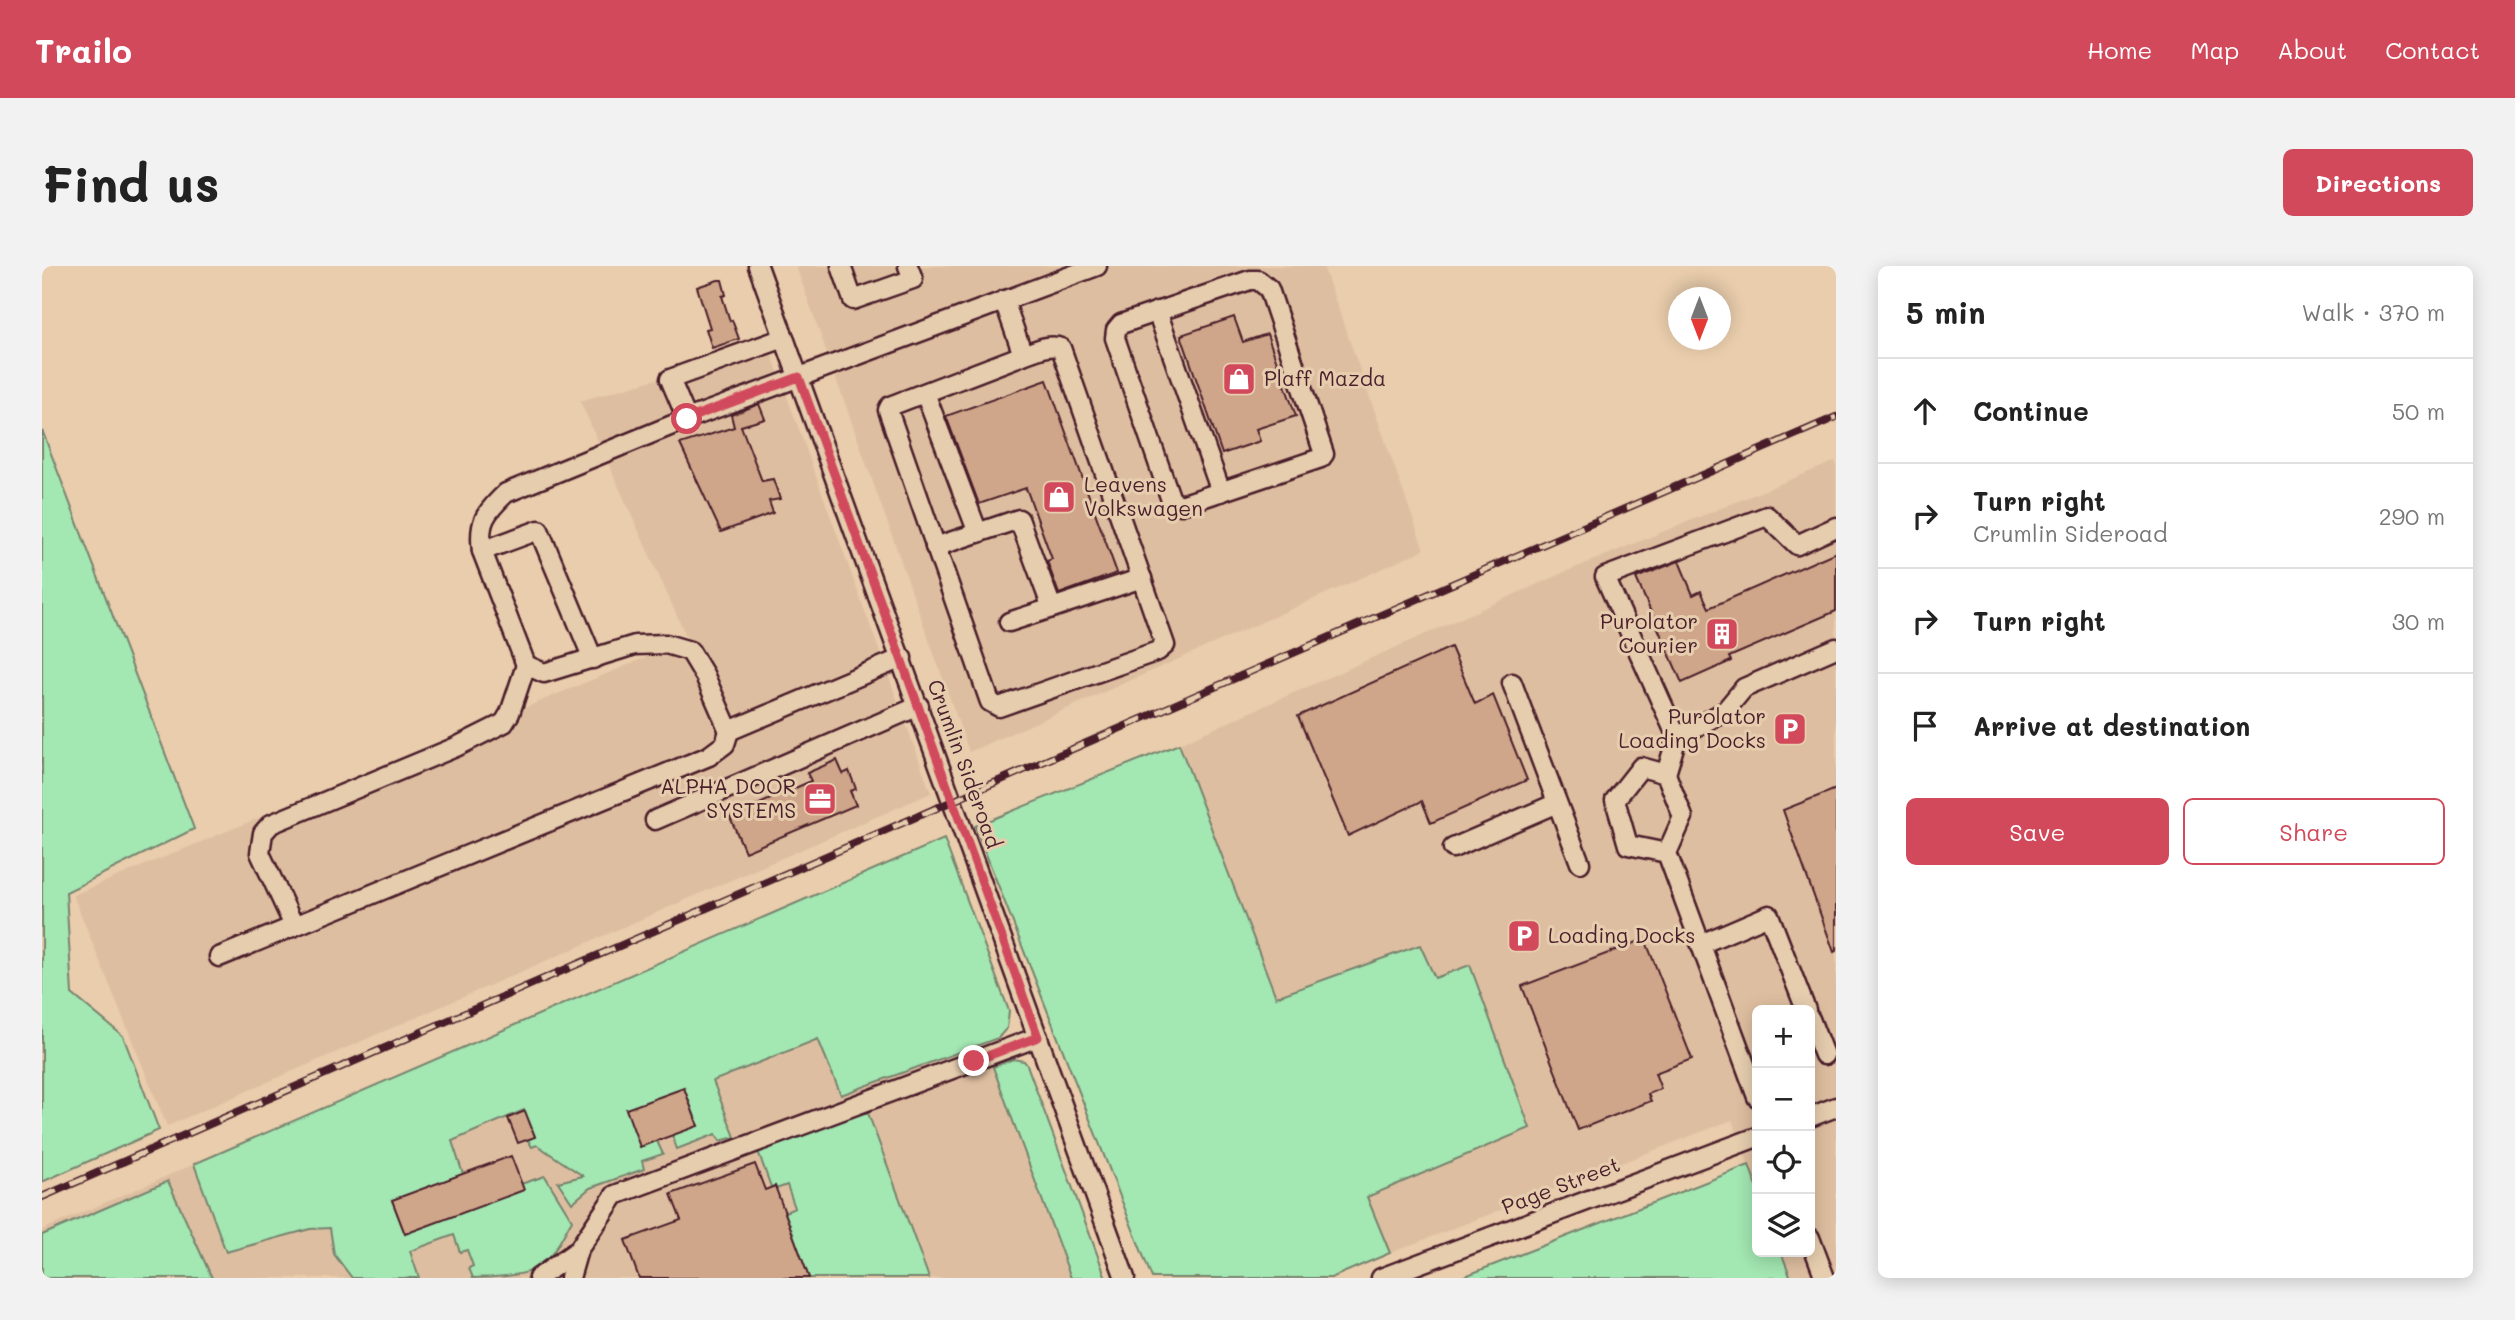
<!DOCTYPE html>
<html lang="en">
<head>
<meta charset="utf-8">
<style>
  :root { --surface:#fff; --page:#f2f2f2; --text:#222; --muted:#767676; --line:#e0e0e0; --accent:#d1495b }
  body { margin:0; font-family:Mali,sans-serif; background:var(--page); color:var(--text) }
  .controls { position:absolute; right:21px; bottom:21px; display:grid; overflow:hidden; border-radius:10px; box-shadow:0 4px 18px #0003 }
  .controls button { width:63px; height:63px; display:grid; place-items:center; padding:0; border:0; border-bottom:2px solid var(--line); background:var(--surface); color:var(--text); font:35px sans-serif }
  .compass { position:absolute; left:1626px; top:21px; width:63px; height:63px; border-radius:50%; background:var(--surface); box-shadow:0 4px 18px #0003; rotate:180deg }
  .stop { position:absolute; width:21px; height:21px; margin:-16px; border:5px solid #d1495b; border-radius:50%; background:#fff }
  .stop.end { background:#d1495b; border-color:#fff; box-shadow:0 2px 7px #0008 }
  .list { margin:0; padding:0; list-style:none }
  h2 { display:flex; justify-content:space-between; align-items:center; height:91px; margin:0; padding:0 28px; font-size:30px }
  h2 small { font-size:23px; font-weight:400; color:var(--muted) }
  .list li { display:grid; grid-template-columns:46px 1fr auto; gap:21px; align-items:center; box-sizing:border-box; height:105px; padding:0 28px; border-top:2px solid var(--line) }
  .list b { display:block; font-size:26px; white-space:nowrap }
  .list p { margin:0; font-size:23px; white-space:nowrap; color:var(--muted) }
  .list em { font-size:23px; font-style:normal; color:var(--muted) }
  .actions { display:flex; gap:14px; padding:21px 28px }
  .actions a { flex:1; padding:16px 0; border:2px solid var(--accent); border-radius:10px; text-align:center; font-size:24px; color:var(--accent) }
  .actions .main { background:var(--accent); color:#fff }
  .icon { flex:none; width:38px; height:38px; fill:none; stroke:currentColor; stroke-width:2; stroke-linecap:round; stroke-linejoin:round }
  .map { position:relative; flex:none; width:1794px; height:1012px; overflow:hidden; border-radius:10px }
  header { display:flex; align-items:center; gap:42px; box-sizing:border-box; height:98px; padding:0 35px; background:var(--accent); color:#fff }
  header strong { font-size:33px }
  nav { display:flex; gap:38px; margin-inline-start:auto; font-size:24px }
  .intro { display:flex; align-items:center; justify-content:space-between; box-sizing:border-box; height:168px; padding:0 42px }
  h1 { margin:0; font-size:49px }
  .button { padding:18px 32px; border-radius:10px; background:var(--accent); color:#fff; font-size:24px; font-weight:700 }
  main { display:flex; gap:42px; padding:0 42px }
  aside { flex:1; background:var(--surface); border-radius:10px; box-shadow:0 4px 18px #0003 }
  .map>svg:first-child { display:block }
</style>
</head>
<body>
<header>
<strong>Trailo</strong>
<nav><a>Home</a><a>Map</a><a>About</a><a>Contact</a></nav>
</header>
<div class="intro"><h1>Find us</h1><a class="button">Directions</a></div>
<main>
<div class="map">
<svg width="1794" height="1012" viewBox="0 0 1794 1012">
  <rect width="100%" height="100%" fill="#e9cdac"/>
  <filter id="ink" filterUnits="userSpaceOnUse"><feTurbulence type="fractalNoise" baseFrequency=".0143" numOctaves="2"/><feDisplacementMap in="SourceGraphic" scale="14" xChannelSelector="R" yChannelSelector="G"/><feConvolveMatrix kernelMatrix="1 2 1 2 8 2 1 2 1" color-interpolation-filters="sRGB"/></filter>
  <g filter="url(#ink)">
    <g fill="#debea0">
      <polygon points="754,0 1281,0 1382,284 927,486"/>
      <polygon points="727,81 889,527 125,860 31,629 646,374 538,135"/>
      <polygon points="1794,195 1794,1012 1749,1012 1739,986 1768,986 1768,744 1715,744 1715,921 1690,854 1348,987 1324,931 1487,862 1427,700 1393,712 1377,679 1234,732 1137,478 1523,306"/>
      <polygon points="895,577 920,655 1044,1012 0,1012 0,964"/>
    </g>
    <g fill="#a3e7b2" stroke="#76836e" stroke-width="2">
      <polygon points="0,164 152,563 24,626 30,728 81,770 117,864 0,916"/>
      <polygon points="1137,478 1234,731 1378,679 1393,712 1428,699 1488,862 1325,931 1348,987 1289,1012 1110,1012 933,560"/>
      <path d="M 902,573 L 967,745 L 965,762 L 956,772 L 799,829 L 776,773 L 671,815 L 693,871 L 678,875 L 674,868 L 635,883 L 630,869 L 656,859 L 642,822 L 585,843 L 615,875 L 621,888 L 600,895 L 602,903 L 548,922 L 530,937 L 516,916 L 541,910 L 495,879 L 490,881 L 486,874 L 493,870 L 482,844 L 410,875 L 421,908 L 350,934 L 363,968 L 481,924 L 479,918 L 503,910 L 530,954 C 521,969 511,993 495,1002 C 483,1010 446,1012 431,1012 L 427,1002 L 431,1000 L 425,984 L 418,986 L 412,969 L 368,985 L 377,1012 L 310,1012 L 292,988 L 288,962 L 268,963 L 184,986 L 152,898 Z"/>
      <polygon points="971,793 982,795 985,799 1064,1012 1029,1012 951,801"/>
      <polygon points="818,847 826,847 887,1012 767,1012 743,946 753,942 745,919 734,923 733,920 729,921 716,885"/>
      <polygon points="1707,899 1715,921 1715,986 1739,986 1749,1012 1418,1012"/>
      <polygon points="126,915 170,1012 0,1012 0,969"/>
    </g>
    <g fill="#cfa689" stroke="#4a1f2b" stroke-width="2">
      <polygon points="676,14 680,14 684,29 680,30 688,55 690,54 697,73 670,82 664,63 668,62 655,21"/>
      <polygon points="1192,51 1201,76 1225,68 1254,150 1214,163 1218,175 1180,188 1139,69"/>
      <polygon points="1005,114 1075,307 1017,328 1005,295 1010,293 984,222 937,238 904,150"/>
      <polygon points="717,138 723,153 699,160 720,215 731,213 738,233 727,235 731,247 679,266 638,178 692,161 689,149"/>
      <polygon points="1794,286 1794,345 1687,391 1689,395 1640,417 1594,312 1637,295 1651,329 1659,325 1667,342"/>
      <polygon points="1409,381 1433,438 1451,429 1485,514 1389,557 1380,535 1306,570 1256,450"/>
      <polygon points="795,494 801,508 807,505 814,523 808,525 814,539 703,586 688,551 769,515 765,507"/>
      <polygon points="1794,523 1794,685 1792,686 1741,544"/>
      <polygon points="1603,673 1650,793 1613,807 1619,823 1606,828 1609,835 1536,864 1480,720"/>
      <polygon points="642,822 656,860 598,881 584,843"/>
      <polygon points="483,845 493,871 476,877 466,852"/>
      <polygon points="469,890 482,924 363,968 350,934"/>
      <polygon points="713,898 723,924 733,920 767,1012 597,1012 583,974 639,954 629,928"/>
    </g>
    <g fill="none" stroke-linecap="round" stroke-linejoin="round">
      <defs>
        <g id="minor">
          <polyline points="716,0 1083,1012"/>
          <polyline points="799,0 811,34 871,13 866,0"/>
          <polygon points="1208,14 1216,14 1227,23 1282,188 1279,192 1139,239 1129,234 1073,72 1074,64 1079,58"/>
          <path d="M 962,34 L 981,89 C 993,85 1007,77 1019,82 L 1123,379 L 1116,385 L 957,441 L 948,436 L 846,144 L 848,140 L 981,89"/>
          <polyline points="1115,45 1179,226"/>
          <polyline points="742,72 628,113 645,153 1055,0"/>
          <polyline points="883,127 936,267"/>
          <path d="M 645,153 L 464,227 C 443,247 436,256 440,285 L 484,399 L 502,407 L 593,379 L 624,378 L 648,385 L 663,410 L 687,465 L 860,392"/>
          <polyline points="893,281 977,253 1010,342 1100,312"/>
          <polyline points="440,285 497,264 551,393"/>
          <polyline points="967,356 1010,342"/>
          <polyline points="1470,417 1538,597"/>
          <polyline points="1635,471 1682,446 1702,422 1794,382"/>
          <polyline points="1624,508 1635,471 1563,311 1725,250 1755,279 1794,261"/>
          <polyline points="613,554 877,440"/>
          <polyline points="1411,582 1515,537"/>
          <polyline points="1625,587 1586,579 1573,534 1599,501 1624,508 1641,551 1625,587 1715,831"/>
          <polyline points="252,660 218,587 221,567 229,558 414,481 462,457 468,447 484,399"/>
          <polyline points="1659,678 1727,649 1764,744"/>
          <polyline points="177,691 667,490 683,478 687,465"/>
          <polyline points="1768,753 1782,789"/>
          <polyline points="1768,851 1794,841"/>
          <polyline points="1768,972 1783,1012"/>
          <polyline points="496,1012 536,984"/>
          <polyline points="528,1012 536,984 573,929 996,771"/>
          <polyline points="1339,1012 1715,871"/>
        </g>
      </defs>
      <use href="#minor" stroke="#4a1f2b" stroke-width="23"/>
      <use href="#minor" stroke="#e6cdae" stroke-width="18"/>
      <defs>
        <polyline id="rail" points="0,931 1794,151"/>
      </defs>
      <use href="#rail" stroke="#4a1f2b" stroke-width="8"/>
      <use href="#rail" stroke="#e6cdae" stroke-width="5" stroke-dasharray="16" stroke-linecap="butt"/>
    </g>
  </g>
  <g fill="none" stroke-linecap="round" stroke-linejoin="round" filter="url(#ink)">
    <polyline stroke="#d1495b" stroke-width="9" points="645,153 757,111 996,771 932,795"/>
  </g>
  <defs>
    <symbol id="shop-square" viewBox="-11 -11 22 22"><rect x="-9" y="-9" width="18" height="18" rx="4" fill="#d1495b" stroke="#e6cdae"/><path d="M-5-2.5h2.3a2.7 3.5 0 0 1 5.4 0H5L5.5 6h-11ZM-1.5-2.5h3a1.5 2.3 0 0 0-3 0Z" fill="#fff"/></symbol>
    <symbol id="building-square" viewBox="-11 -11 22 22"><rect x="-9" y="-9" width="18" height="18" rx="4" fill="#d1495b" stroke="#e6cdae"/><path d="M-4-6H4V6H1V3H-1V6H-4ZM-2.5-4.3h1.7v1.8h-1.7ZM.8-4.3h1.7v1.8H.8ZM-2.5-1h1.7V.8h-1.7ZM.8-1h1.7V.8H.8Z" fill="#fff"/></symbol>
    <symbol id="parking-square" viewBox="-11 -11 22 22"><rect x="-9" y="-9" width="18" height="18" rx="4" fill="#d1495b" stroke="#e6cdae"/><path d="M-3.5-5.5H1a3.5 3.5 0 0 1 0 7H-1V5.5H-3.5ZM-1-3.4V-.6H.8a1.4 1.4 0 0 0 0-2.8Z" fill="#fff"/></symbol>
    <symbol id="office-square" viewBox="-11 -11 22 22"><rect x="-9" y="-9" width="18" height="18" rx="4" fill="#d1495b" stroke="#e6cdae"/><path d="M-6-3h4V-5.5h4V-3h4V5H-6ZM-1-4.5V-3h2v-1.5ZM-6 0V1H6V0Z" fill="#fff"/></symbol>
  </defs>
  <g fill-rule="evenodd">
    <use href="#shop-square" x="1178" y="94" width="38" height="38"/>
    <use href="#shop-square" x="998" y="212" width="38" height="38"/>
    <use href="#building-square" x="1661" y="349" width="38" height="38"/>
    <use href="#parking-square" x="1729" y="444" width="38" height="38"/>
    <use href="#office-square" x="759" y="514" width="38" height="38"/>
    <use href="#parking-square" x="1463" y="651" width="38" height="38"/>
  </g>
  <g text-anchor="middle" stroke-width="6" stroke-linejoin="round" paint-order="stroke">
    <g font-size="21" fill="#4a1f2b" stroke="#e6cdae" text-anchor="start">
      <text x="1222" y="120">Plaff Mazda</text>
      <text x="1042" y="226">Leavens<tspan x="1042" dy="24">Volkswagen</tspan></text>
      <text x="1656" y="363" text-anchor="end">Purolator<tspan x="1656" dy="24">Courier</tspan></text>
      <text x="1724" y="458" text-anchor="end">Purolator<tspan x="1724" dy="24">Loading Docks</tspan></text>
      <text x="754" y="528" text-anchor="end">ALPHA DOOR<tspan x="754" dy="24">SYSTEMS</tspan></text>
      <text x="1506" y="677">Loading Docks</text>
    </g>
    <g font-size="21" fill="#4a1f2b" stroke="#e6cdae">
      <text transform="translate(922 498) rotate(70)" y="7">Crumlin Sideroad</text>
      <text transform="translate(1519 920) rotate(-21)" y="7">Page Street</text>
    </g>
  </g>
</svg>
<div class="controls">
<button>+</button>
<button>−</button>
<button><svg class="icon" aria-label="locate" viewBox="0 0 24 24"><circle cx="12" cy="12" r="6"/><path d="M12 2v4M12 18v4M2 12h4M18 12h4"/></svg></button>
<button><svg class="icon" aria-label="layers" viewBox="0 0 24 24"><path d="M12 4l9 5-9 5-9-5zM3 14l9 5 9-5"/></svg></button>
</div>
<svg class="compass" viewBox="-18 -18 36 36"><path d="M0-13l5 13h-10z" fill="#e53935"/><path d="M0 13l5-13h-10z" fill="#767676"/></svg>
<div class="stop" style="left:645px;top:153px"></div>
<div class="stop end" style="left:932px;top:795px"></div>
</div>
<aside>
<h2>5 min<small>Walk · 370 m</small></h2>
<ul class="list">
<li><svg class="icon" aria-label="ahead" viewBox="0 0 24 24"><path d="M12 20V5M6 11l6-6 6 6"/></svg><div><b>Continue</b></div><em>50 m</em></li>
<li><svg class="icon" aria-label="right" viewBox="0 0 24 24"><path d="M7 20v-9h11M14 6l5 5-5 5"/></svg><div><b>Turn right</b><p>Crumlin Sideroad</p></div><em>290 m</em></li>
<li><svg class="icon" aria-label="right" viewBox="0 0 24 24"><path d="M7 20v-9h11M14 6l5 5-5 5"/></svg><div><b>Turn right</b></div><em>30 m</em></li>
<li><svg class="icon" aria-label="arrive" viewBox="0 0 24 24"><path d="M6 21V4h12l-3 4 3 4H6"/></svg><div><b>Arrive at destination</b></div></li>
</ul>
<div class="actions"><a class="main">Save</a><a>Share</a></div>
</aside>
</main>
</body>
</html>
